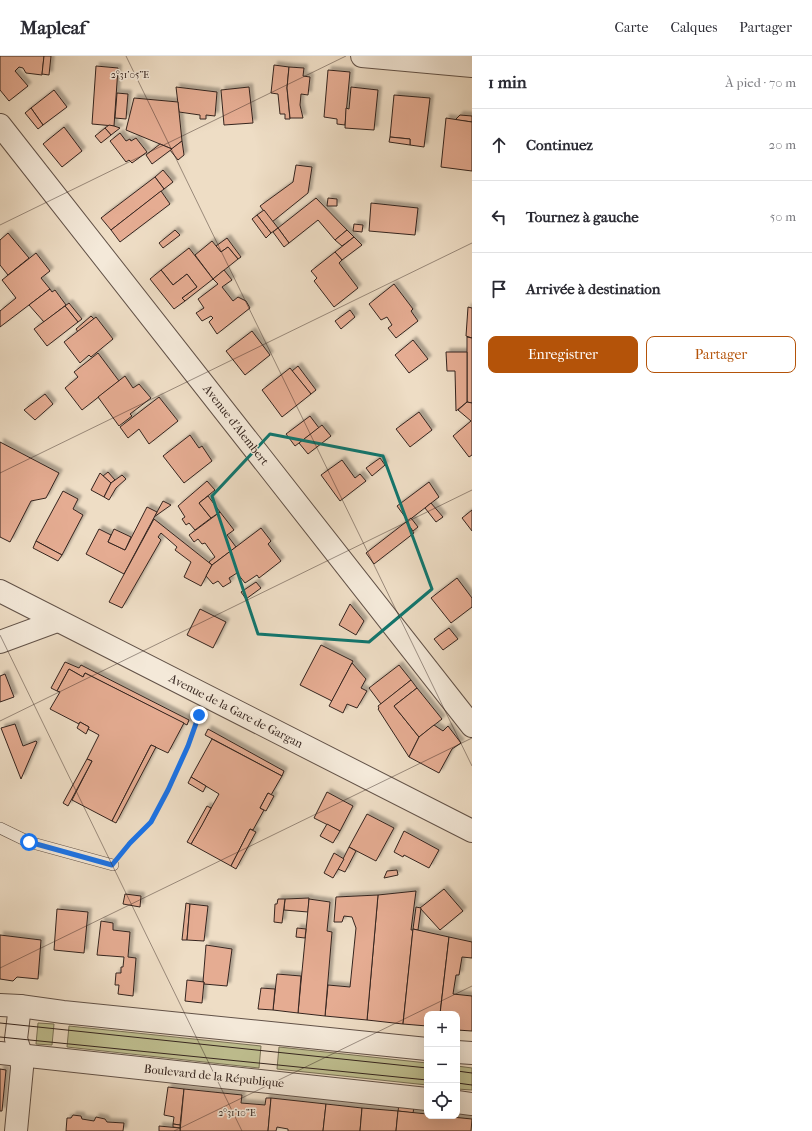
<!DOCTYPE html>
<html lang="fr">
<head>
<meta charset="utf-8">
<style>
  :root { --surface:#fff; --page:#f7f7f7; --text:#2b2b33; --muted:#7c7c81; --line:#e1e1e2; --accent:#b45309 }
  body { margin:0; font-family:"IM FELL French Canon",serif; background:var(--page); color:var(--text) }
  .controls { position:absolute; right:12px; bottom:12px; display:grid; overflow:hidden; border-radius:8px; box-shadow:0 4px 16px #0002 }
  .controls button { width:36px; height:36px; display:grid; place-items:center; padding:0; border:0; border-bottom:1px solid var(--line); background:var(--surface); color:var(--text); font:20px sans-serif }
  .stop { position:absolute; width:12px; height:12px; margin:-9px; border:3px solid #1a73e8; border-radius:50%; background:#fff }
  .stop.end { background:#1a73e8; border-color:#fff; box-shadow:0 1px 4px #0008 }
  .list { margin:0; padding:0; list-style:none }
  h2 { display:flex; justify-content:space-between; align-items:center; height:52px; margin:0; padding:0 16px; font-size:17px }
  h2 small { font-size:13px; font-weight:400; color:var(--muted) }
  .list li { display:grid; grid-template-columns:26px 1fr auto; gap:12px; align-items:center; box-sizing:border-box; height:72px; padding:0 16px; border-top:1px solid var(--line) }
  .list b { display:block; font-size:15px; white-space:nowrap }
  .list em { font-size:13px; font-style:normal; color:var(--muted) }
  .actions { display:flex; gap:8px; padding:12px 16px }
  .actions a { flex:1; padding:9px 0; border:1px solid var(--accent); border-radius:8px; text-align:center; font-size:14px; color:var(--accent) }
  .actions .main { background:var(--accent); color:#fff }
  .icon { flex:none; width:22px; height:22px; fill:none; stroke:currentColor; stroke-width:2; stroke-linecap:round; stroke-linejoin:round }
  .map { position:relative; flex:none; width:472px; height:1075px; overflow:hidden }
  header { display:flex; align-items:center; gap:24px; box-sizing:border-box; height:56px; padding:0 20px; background:var(--surface); border-bottom:1px solid var(--line) }
  header strong { font-size:19px }
  nav { display:flex; gap:22px; margin-inline-start:auto; font-size:14px }
  main { display:flex }
  aside { flex:1; background:var(--surface) }
  .map>svg:first-child { display:block }
</style>
</head>
<body>
<header>
<strong>Mapleaf</strong>
<nav><a>Carte</a><a>Calques</a><a>Partager</a></nav>
</header>
<main>
<div class="map">
<svg width="472" height="1075" viewBox="0 0 472 1075">
  <defs>
    <filter id="shadow"><feDropShadow dx="3.5" dy="-3.5" stdDeviation="1" flood-color="#0004"/></filter>
  </defs>
  <rect width="100%" height="100%" fill="#eeddc5"/>
  <filter id="stains"><feTurbulence type="fractalNoise" baseFrequency=".005" numOctaves="4"/><feColorMatrix values="0 0 0 0 .2 0 0 0 0 .09 0 0 0 0 .02 0 0 0 .5 -.17"/></filter>
  <radialGradient id="worn" r=".72"><stop offset=".6" stop-color="#630" stop-opacity="0"/><stop offset="1" stop-color="#630" stop-opacity=".3"/></radialGradient>
  <g fill="#bfbf90" stroke="#7a7257">
    <polygon points="38,967 54,968 52,989 36,988"/>
    <polygon points="69,970 261,990 259,1012 67,991"/>
    <polygon points="279,991 427,1007 427,1029 277,1013"/>
    <polygon points="457,1010 472,1012 472,1034 457,1033"/>
  </g>
  <g fill="#e5ac92" stroke="#34241e" filter="url(#shadow)">
    <polygon points="0,0 44,0 42,19 26,17 23,12 19,11 15,15 28,30 9,45 0,34"/>
    <polygon points="44,0 51,0 49,19 42,18"/>
    <polygon points="274,9 289,11 287,32 290,63 285,63 285,58 280,58 278,38 271,37"/>
    <polygon points="96,10 118,12 114,70 92,68"/>
    <polygon points="289,11 304,12 303,20 310,21 308,39 301,38 300,49 303,62 290,62 287,32"/>
    <polygon points="328,14 350,16 345,69 337,68 337,63 324,61"/>
    <polygon points="176,31 217,36 215,60 206,59 206,63 200,63 200,59 179,56"/>
    <polygon points="249,31 253,67 224,69 221,34"/>
    <polygon points="351,31 378,34 374,74 345,72 346,52 349,53"/>
    <polygon points="54,34 67,51 43,69 31,52"/>
    <polygon points="117,37 128,38 126,63 115,62"/>
    <polygon points="394,39 430,42 424,91 410,89 410,83 390,81"/>
    <polygon points="134,42 178,46 182,85 172,93 126,74"/>
    <polygon points="31,52 43,69 38,73 25,57"/>
    <polygon points="460,59 472,60 472,66 457,64 456,63"/>
    <polygon points="446,62 472,66 472,115 441,111"/>
    <polygon points="109,69 114,70 120,72 111,79 105,72"/>
    <polygon points="64,71 82,95 62,111 43,88"/>
    <polygon points="105,72 111,79 101,87 95,80"/>
    <polygon points="120,77 126,85 130,83 131,85 136,82 147,96 132,107 129,104 126,106 110,85"/>
    <polygon points="390,81 410,83 410,89 389,86"/>
    <polygon points="182,85 184,99 178,104 170,94"/>
    <polygon points="160,88 172,93 152,108 146,99"/>
    <polygon points="296,109 312,111 308,137 272,166 260,150 293,126"/>
    <polygon points="163,114 173,126 164,133 155,121"/>
    <polygon points="155,121 164,133 111,174 101,162"/>
    <polygon points="161,135 170,148 120,186 111,174"/>
    <polygon points="316,142 347,174 335,184 318,164 289,187 278,172"/>
    <polygon points="328,142 337,143 337,150 327,150"/>
    <polygon points="371,147 418,152 415,179 369,175"/>
    <polygon points="264,154 278,172 271,177 257,159"/>
    <polygon points="257,159 271,177 266,182 252,163"/>
    <polygon points="354,168 363,169 362,176 353,175"/>
    <polygon points="278,172 289,187 284,191 273,176"/>
    <polygon points="175,174 180,179 163,192 159,187"/>
    <polygon points="347,174 354,181 342,190 335,184"/>
    <polygon points="8,177 29,202 8,219 0,209 0,184"/>
    <polygon points="354,181 362,189 342,204 335,196"/>
    <polygon points="227,182 241,201 238,203 228,191 221,196 216,190"/>
    <polygon points="212,185 221,196 228,191 238,203 213,223 195,199"/>
    <polygon points="189,192 213,223 185,245 182,242 197,231 187,218 173,229 161,214"/>
    <polygon points="335,196 342,204 339,207 358,232 334,251 314,225 317,222 311,215"/>
    <polygon points="36,197 50,215 41,222 50,233 0,271 0,255 16,242 2,224"/>
    <polygon points="161,214 173,229 187,218 197,231 182,242 185,245 174,253 150,223"/>
    <polygon points="224,214 232,224 222,231 233,245 238,241 246,245 250,252 217,278 209,266 213,262 211,260 202,265 196,257 204,252 198,243 218,228 213,223"/>
    <polygon points="394,228 413,253 411,255 418,265 396,282 388,272 392,269 387,261 381,264 369,248"/>
    <polygon points="50,233 52,236 55,234 66,249 44,266 29,249"/>
    <polygon points="69,247 82,263 78,266 65,250"/>
    <polygon points="65,250 78,266 47,290 34,273"/>
    <polygon points="468,251 472,252 472,282 466,280"/>
    <polygon points="350,254 355,261 341,273 335,265"/>
    <polygon points="91,260 94,263 78,276 76,273"/>
    <polygon points="96,261 113,283 91,301 89,299 80,307 64,286"/>
    <polygon points="252,275 270,299 245,319 226,295"/>
    <polygon points="467,281 472,282 472,347 467,346"/>
    <polygon points="413,284 428,303 409,317 395,299"/>
    <polygon points="446,296 467,296 467,346 456,355 455,315 447,315"/>
    <polygon points="98,297 119,325 82,354 65,332 78,321 74,316"/>
    <polygon points="298,310 316,334 311,338 292,315"/>
    <polygon points="290,312 311,338 282,361 262,334"/>
    <polygon points="125,320 133,332 139,328 151,342 130,358 132,360 119,370 98,341"/>
    <polygon points="45,338 53,348 35,364 24,354"/>
    <polygon points="159,341 178,365 149,388 139,373 128,382 120,371"/>
    <polygon points="467,346 472,347 472,399 469,401 453,380 471,365 458,354"/>
    <polygon points="419,356 432,374 410,391 396,373"/>
    <polygon points="310,360 319,372 295,390 286,378"/>
    <polygon points="322,369 331,380 308,398 299,387"/>
    <polygon points="190,379 199,392 202,390 212,405 184,427 163,400"/>
    <polygon points="0,386 59,417 46,442 31,445 10,486 0,481"/>
    <polygon points="380,402 385,409 372,420 366,412"/>
    <polygon points="342,404 355,422 360,418 366,425 340,445 321,419"/>
    <polygon points="108,416 115,424 111,427 103,420"/>
    <polygon points="100,417 111,427 104,441 91,434"/>
    <polygon points="122,419 126,423 116,432 109,444 104,441 111,427"/>
    <polygon points="207,425 215,434 199,447 211,462 195,474 189,467 186,469 182,463 185,461 178,450"/>
    <polygon points="429,426 439,441 408,465 397,450"/>
    <polygon points="63,435 78,443 73,453 83,459 62,499 36,485"/>
    <polygon points="208,440 220,456 211,462 199,447"/>
    <polygon points="163,445 171,449 154,461 157,456"/>
    <polygon points="431,447 443,461 436,466 425,452"/>
    <polygon points="147,451 157,456 124,518 86,498 99,473 111,479 108,486 125,494"/>
    <polygon points="472,454 472,475 462,462"/>
    <polygon points="220,456 234,474 227,479 236,491 212,509 209,506 215,501 205,487 202,488 198,483 194,486 189,479"/>
    <polygon points="411,462 418,471 413,475 406,466"/>
    <polygon points="154,463 212,509 201,530 184,521 191,506 175,494 177,491 161,477 158,481 161,484 122,552 109,546"/>
    <polygon points="406,466 414,477 374,508 366,497"/>
    <polygon points="261,472 271,485 268,488 281,505 259,522 257,519 245,527 237,517 229,522 231,526 223,531 218,525 213,528 206,520 212,509"/>
    <polygon points="114,473 131,481 125,494 108,486"/>
    <polygon points="36,485 62,499 58,505 33,492"/>
    <polygon points="457,522 472,542 472,551 451,567 431,542"/>
    <polygon points="256,526 261,532 246,543 241,536"/>
    <polygon points="350,548 364,565 356,579 339,569"/>
    <polygon points="200,553 226,566 213,592 187,579"/>
    <polygon points="449,572 458,583 443,594 434,583"/>
    <polygon points="321,589 353,605 332,645 300,629"/>
    <polygon points="65,606 79,612 81,609 189,664 187,669 85,617 83,621 69,613 57,635 51,632"/>
    <polygon points="352,607 366,623 361,632 367,635 357,652 347,648 343,657 329,650"/>
    <polygon points="399,609 411,624 381,648 369,632"/>
    <polygon points="69,613 83,621 85,617 184,667 168,697 151,689 112,765 72,744 92,705 87,703 99,679 88,673 89,671 80,666 79,668 50,653 60,636 57,635"/>
    <polygon points="5,618 14,641 0,646 0,620"/>
    <polygon points="411,624 417,632 394,650 419,681 409,701 378,653 379,652 378,650"/>
    <polygon points="417,632 442,663 419,681 394,650"/>
    <polygon points="80,666 89,671 86,678 77,672"/>
    <polygon points="15,668 23,690 36,685 37,686 21,723 1,672"/>
    <polygon points="434,669 443,675 448,670 461,687 452,693 439,717 409,701 419,681"/>
    <polygon points="208,673 284,715 282,720 205,679"/>
    <polygon points="212,683 282,720 271,739 268,737 260,752 264,754 253,774 250,773 231,810 191,788 219,738 191,721"/>
    <polygon points="151,689 156,691 116,767 112,765"/>
    <polygon points="87,703 92,705 68,750 63,747"/>
    <polygon points="191,721 206,730 203,736 188,727"/>
    <polygon points="327,736 353,750 340,775 314,762"/>
    <polygon points="268,737 274,740 266,755 260,752"/>
    <polygon points="207,750 211,752 202,769 191,788 187,786"/>
    <polygon points="367,758 394,772 376,805 349,791"/>
    <polygon points="327,768 340,775 333,787 320,780"/>
    <polygon points="250,773 256,776 236,813 231,810"/>
    <polygon points="404,775 439,794 429,812 404,799 403,801 394,796"/>
    <polygon points="349,791 356,795 345,816 338,813"/>
    <polygon points="334,797 344,803 333,822 324,817"/>
    <polygon points="397,814 398,819 384,822 387,815"/>
    <polygon points="444,833 463,855 440,874 420,852"/>
    <polygon points="416,835 411,874 413,874 403,968 367,964 378,839"/>
    <polygon points="125,838 141,840 140,851 123,848"/>
    <polygon points="378,839 367,964 325,960 328,929 350,931 356,872 352,861 344,860 342,866 334,866 336,841"/>
    <polygon points="309,842 308,856 284,854 285,843"/>
    <polygon points="278,843 285,843 282,867 274,866 275,848 277,848"/>
    <polygon points="309,843 330,846 327,875 332,876 325,960 298,957"/>
    <polygon points="186,847 190,848 187,884 182,884"/>
    <polygon points="190,848 208,850 204,885 187,884"/>
    <polygon points="416,851 421,852 418,874 413,873"/>
    <polygon points="57,853 88,856 84,897 54,894"/>
    <polygon points="101,865 113,867 113,874 130,876 128,901 136,902 133,940 118,938 119,929 115,929 116,917 121,917 121,911 123,911 124,901 97,899"/>
    <polygon points="297,872 306,873 305,882 296,881"/>
    <polygon points="413,873 449,881 440,958 427,958 427,970 403,968"/>
    <polygon points="0,879 41,884 38,923 17,921 13,925 0,923"/>
    <polygon points="449,881 472,886 472,902 462,901 459,919 456,919 453,938 472,940 472,975 457,974 457,958 440,958"/>
    <polygon points="206,889 232,893 227,930 204,928 204,926 203,926"/>
    <polygon points="277,918 301,920 298,957 273,954"/>
    <polygon points="187,924 204,926 202,947 185,945"/>
    <polygon points="261,932 275,933 273,954 258,953"/>
    <polygon points="0,1013 6,1014 2,1055 0,1055"/>
    <polygon points="168,1031 184,1033 180,1069 173,1068 174,1061 164,1059"/>
    <polygon points="184,1033 242,1039 241,1047 265,1049 266,1042 271,1042 268,1075 180,1075"/>
    <polygon points="271,1042 326,1048 323,1075 288,1075 288,1073 277,1071 276,1075 268,1075"/>
    <polygon points="326,1048 362,1052 360,1075 323,1075"/>
    <polygon points="399,1049 414,1051 413,1057 398,1055"/>
    <polygon points="362,1052 398,1055 396,1075 360,1075"/>
    <polygon points="398,1055 427,1058 427,1060 442,1060 472,1063 471,1075 396,1075"/>
    <polygon points="73,1059 81,1060 82,1063 94,1065 96,1061 105,1063 107,1066 124,1067 123,1075 66,1075 67,1062 71,1062"/>
    <polygon points="173,1068 180,1069 180,1072 173,1071"/>
    <polygon points="159,1070 180,1072 180,1075 159,1075"/>
  </g>
  <g fill="none" stroke-linecap="round" stroke-linejoin="round">
    <defs>
      <polyline id="lane" points="0,772 29,786 113,809"/>
      <g id="street">
        <polyline points="362,0 472,10"/>
        <polyline points="0,69 472,670"/>
        <polyline points="0,535 472,775"/>
        <polyline points="0,586 57,565"/>
        <polyline points="0,949 20,950 63,956 427,993"/>
        <polyline points="457,996 472,997"/>
        <polyline points="0,997 427,1043"/>
        <polyline points="457,1046 472,1048"/>
        <polyline points="16,1075 22,1012 21,998 16,983 20,950"/>
      </g>
    </defs>
    <use href="#lane" stroke="#625248" stroke-width="12"/>
    <use href="#street" stroke="#625248" stroke-width="24"/>
    <polyline stroke="#34241e" stroke-width="2.5" stroke-dasharray="1 2" stroke-linecap="butt" points="123,795 129,787 151,766 168,734 188,690 198,662"/>
    <use href="#lane" stroke="#f4e9d9" stroke-width="11"/>
    <use href="#street" stroke="#f4e9d9" stroke-width="22"/>
    <g stroke="#34241e" stroke-width="1">
      <polyline points="0,967 427,1012"/>
      <polyline points="0,981 427,1024"/>
      <polyline points="457,1015 472,1017"/>
      <polyline points="457,1027 472,1029"/>
    </g>
  </g>
  <g fill="none" stroke-linecap="round" stroke-linejoin="round">
    <polyline stroke="#1a73e8" stroke-width="5" points="29,786 112,809 130,787 151,766 168,734 188,690 199,659"/>
  </g>
  <path fill="none" stroke="#0f766e" stroke-width="3" stroke-linejoin="round" d="M 270,378 L 383,400 L 432,533 L 369,586 L 258,578 L 212,440 Z"/>
  <path fill="none" stroke="#34241e" stroke-width="1" stroke-opacity="0.45" d="M 126,0 L 472,710M 0,169 L 346,0M 0,417 L 472,187M 0,579 L 242,1075M 0,665 L 472,434M 0,912 L 472,682M 174,1075 L 472,930"/>
  <g text-anchor="middle" stroke-width="3" stroke-linejoin="round" paint-order="stroke">
    <g font-size="12" fill="#34241e" stroke="#f4e9d9">
      <text transform="translate(236 369) rotate(52)" y="4">Avenue d'Alembert</text>
      <text transform="translate(236 655) rotate(27)" y="4">Avenue de la Gare de Gargan</text>
      <text transform="translate(214 1020) rotate(6)" y="4">Boulevard de la République</text>
    </g>
  </g>
  <g font-size="10" text-anchor="middle" fill="#34241e" stroke="#f4e9d9" stroke-width="3" stroke-linejoin="round" paint-order="stroke">
    <text x="130" y="22">2°31'05"E</text>
    <text x="237" y="1060">2°31'10"E</text>
  </g>
  <rect width="100%" height="100%" filter="url(#stains)"/>
  <rect width="100%" height="100%" fill="url(#worn)"/>
</svg>
<div class="controls">
<button>+</button>
<button>−</button>
<button><svg class="icon" aria-label="locate" viewBox="0 0 24 24"><circle cx="12" cy="12" r="6"/><path d="M12 2v4M12 18v4M2 12h4M18 12h4"/></svg></button>
</div>
<div class="stop" style="left:29px;top:786px"></div>
<div class="stop end" style="left:199px;top:659px"></div>
</div>
<aside>
<h2>1 min<small>À pied · 70 m</small></h2>
<ul class="list">
<li><svg class="icon" aria-label="ahead" viewBox="0 0 24 24"><path d="M12 20V5M6 11l6-6 6 6"/></svg><div><b>Continuez</b></div><em>20 m</em></li>
<li><svg class="icon" aria-label="left" viewBox="0 0 24 24"><path d="M17 20v-9H6M10 6l-5 5 5 5"/></svg><div><b>Tournez à gauche</b></div><em>50 m</em></li>
<li><svg class="icon" aria-label="arrive" viewBox="0 0 24 24"><path d="M6 21V4h12l-3 4 3 4H6"/></svg><div><b>Arrivée à destination</b></div></li>
</ul>
<div class="actions"><a class="main">Enregistrer</a><a>Partager</a></div>
</aside>
</main>
</body>
</html>
